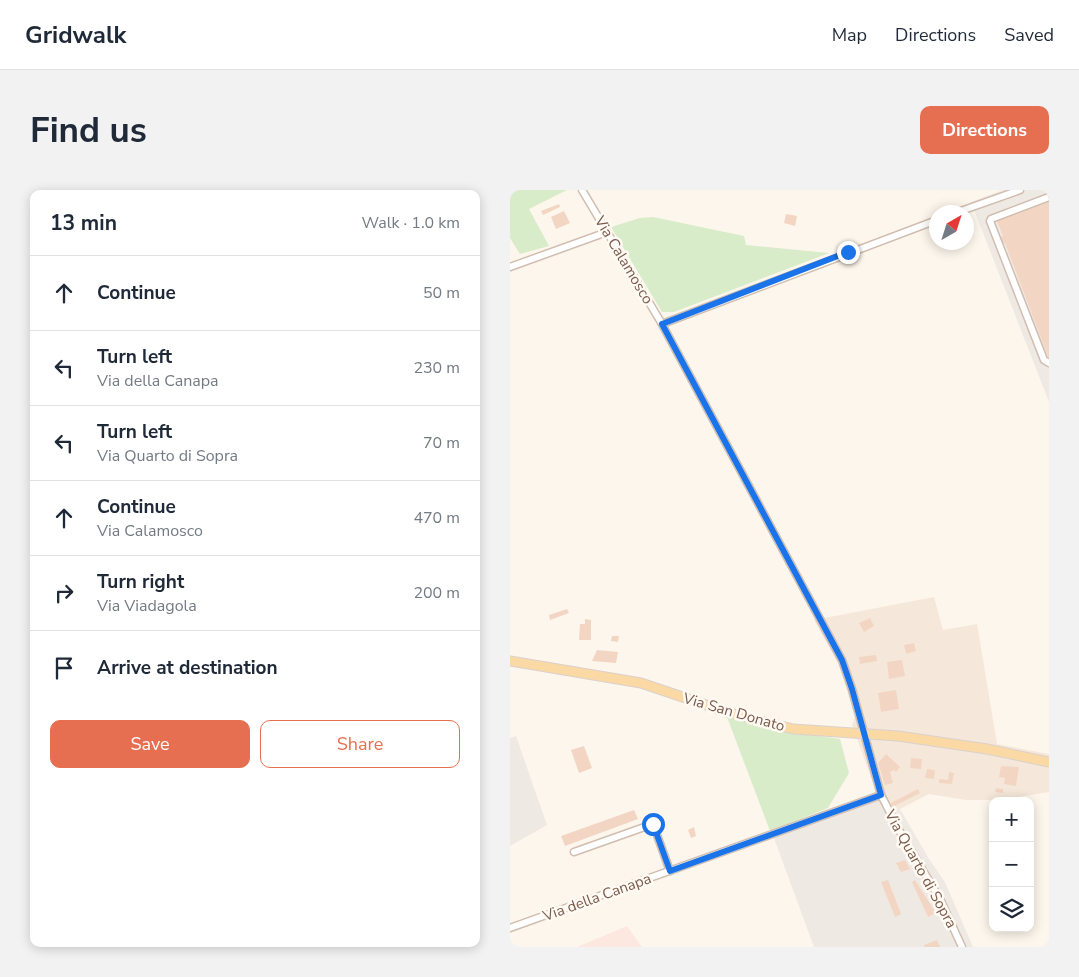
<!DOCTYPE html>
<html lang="en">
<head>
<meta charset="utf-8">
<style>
  :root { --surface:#fff; --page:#f2f2f3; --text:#1f2937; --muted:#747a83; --line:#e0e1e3; --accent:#e76f51 }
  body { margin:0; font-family:"Nunito Sans",sans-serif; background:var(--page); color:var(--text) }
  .controls { position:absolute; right:15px; bottom:15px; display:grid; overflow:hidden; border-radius:10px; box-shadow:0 2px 12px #0003 }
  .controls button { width:45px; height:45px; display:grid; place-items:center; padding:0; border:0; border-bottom:1px solid var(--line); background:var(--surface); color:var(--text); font:25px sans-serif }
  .compass { position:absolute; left:419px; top:15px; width:45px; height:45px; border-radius:50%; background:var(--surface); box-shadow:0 2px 12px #0003; rotate:39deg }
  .stop { position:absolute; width:15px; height:15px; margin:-11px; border:4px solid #1a73e8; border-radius:50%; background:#fff }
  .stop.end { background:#1a73e8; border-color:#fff; box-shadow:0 1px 5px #0008 }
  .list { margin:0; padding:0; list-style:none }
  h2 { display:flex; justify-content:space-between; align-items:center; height:65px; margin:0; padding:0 20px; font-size:21px }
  h2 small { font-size:16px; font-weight:400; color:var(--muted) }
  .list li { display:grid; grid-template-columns:32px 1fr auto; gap:15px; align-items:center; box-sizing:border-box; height:75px; padding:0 20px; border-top:1px solid var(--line) }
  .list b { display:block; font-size:19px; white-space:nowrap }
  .list p { margin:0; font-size:16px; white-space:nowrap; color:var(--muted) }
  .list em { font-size:16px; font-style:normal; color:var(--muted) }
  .actions { display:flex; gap:10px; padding:15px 20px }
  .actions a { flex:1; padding:11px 0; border:1px solid var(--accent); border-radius:10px; text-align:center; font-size:18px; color:var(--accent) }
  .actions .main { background:var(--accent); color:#fff }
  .icon { flex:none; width:28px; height:28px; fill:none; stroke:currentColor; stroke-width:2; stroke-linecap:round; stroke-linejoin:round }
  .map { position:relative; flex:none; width:539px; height:757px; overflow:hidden; border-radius:10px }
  header { display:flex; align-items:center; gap:30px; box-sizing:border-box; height:70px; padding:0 25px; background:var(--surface); border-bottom:1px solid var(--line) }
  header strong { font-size:24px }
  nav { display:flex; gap:28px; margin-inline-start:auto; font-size:18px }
  .intro { display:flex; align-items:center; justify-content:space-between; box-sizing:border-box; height:120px; padding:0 30px }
  h1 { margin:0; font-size:35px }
  .button { padding:12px 22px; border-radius:10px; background:var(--accent); color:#fff; font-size:18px; font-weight:700 }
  main { display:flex; gap:30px; padding:0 30px }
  aside { flex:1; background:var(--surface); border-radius:10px; box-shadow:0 2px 12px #0003 }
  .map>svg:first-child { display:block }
</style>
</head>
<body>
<header>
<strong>Gridwalk</strong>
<nav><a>Map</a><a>Directions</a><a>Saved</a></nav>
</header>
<div class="intro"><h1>Find us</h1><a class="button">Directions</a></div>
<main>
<aside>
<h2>13 min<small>Walk · 1.0 km</small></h2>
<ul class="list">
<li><svg class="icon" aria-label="ahead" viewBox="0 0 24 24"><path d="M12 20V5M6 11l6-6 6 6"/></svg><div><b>Continue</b></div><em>50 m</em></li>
<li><svg class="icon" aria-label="left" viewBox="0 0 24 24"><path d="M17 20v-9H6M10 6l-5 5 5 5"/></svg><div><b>Turn left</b><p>Via della Canapa</p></div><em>230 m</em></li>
<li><svg class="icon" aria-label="left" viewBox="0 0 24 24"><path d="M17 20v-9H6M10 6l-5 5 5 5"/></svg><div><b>Turn left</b><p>Via Quarto di Sopra</p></div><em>70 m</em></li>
<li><svg class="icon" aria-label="ahead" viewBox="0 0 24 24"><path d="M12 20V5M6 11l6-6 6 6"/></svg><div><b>Continue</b><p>Via Calamosco</p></div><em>470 m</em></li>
<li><svg class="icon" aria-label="right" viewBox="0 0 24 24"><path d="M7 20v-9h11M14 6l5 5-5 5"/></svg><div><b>Turn right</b><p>Via Viadagola</p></div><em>200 m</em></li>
<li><svg class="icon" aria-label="arrive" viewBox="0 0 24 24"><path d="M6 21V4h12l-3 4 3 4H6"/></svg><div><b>Arrive at destination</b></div></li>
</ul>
<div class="actions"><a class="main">Save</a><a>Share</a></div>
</aside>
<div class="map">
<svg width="539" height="757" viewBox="0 0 539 757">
  <rect width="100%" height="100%" fill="#fdf6ec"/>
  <polygon fill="#f5e8da" points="424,407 433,440 467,434 487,554 539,564 539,602 489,610 456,610 419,604 390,619 369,610 342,535 345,527 329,475 304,430"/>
  <polygon fill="#fde8e0" points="117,736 132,757 67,757"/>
  <g fill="#efe9e4">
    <polygon points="493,0 539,0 539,212 461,12"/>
    <polygon points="6,546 37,635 0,656 0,548"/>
    <polygon points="369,610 390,619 419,669 435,692 463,757 304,757 264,648"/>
  </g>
  <g fill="#d8ecc9">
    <polygon points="0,0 57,0 19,19 39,56 10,64 0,48"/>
    <polygon points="143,27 234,46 236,55 319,63 164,122 152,122 101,37 130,28"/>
    <polygon points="217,527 268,540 330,549 339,583 318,618 260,641"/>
  </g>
  <g fill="#f3d5c3">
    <polygon points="539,11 539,169 495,53 490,55 487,49 493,46 487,31"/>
    <polygon points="49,14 50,17 33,25 31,21"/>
    <polygon points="54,21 60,33 46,39 41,27"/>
    <polygon points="276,24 287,26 285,36 274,33"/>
    <polygon points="57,419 59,423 40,430 39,425"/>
    <polygon points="360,428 364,436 354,442 349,433"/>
    <polygon points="75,429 81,430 81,450 69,450 70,434 75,434"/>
    <polygon points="102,446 109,446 108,452 101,451"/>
    <polygon points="404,453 406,461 396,464 394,455"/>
    <polygon points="87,460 108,462 106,473 82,471"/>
    <polygon points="366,465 367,471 350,474 349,467"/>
    <polygon points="392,470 395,486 379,489 377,472"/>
    <polygon points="386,500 389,519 371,522 368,503"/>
    <polygon points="74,556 82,578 69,583 61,560"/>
    <polygon points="376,564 390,577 386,582 384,580 380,582 383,593 375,595 368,573"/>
    <polygon points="401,568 412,569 411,579 400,578"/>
    <polygon points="491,576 509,577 506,596 494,594 495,588 489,587"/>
    <polygon points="417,579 425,580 424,589 415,588"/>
    <polygon points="439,582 444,583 442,594 429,593 429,589 438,590"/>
    <polygon points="486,598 493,599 493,603 485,602"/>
    <polygon points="408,599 410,603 382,617 381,613"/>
    <polygon points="124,620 128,629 55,656 51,646"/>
    <polygon points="184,637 186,646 181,648 178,640"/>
    <polygon points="395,670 400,679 391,682 386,673"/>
    <polygon points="378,690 391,724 385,727 371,692"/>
    <polygon points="405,690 426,723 418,727 402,692"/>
    <polygon points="427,750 430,757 414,757 414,755"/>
  </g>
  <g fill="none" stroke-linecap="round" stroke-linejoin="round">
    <defs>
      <g id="minor">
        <polyline points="72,0 152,134 332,470 342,499 371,605 389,640 431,711 452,757"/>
        <polyline points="539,7 481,29 480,31 534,170 539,173"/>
        <polyline points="448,22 510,0"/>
        <polyline points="0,77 97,42"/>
        <polyline points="152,134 427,30"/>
        <polyline points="64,662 143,634 160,681"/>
        <polyline points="0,738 371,605"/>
      </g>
      <polyline id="major" points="0,471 131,493 220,523 283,539 388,546 477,559 539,572"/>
    </defs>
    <use href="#minor" stroke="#d1beb0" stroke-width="9"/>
    <use href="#major" stroke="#dad1cd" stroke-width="11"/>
    <use href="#minor" stroke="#fff" stroke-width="6"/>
    <use href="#major" stroke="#fbd9a5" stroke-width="9"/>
  </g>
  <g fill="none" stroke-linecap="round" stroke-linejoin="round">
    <polyline stroke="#1a73e8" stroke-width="6" points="143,634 160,681 371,605 342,499 332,470 152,134 338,62"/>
  </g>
  <g text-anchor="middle" stroke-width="5" stroke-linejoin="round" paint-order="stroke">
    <g font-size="15" fill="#7a5c4d" stroke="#fffaf3">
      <text transform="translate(114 70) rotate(59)" y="5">Via Calamosco</text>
      <text transform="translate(224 522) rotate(16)" y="5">Via San Donato</text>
      <text transform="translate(411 679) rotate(61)" y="5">Via Quarto di Sopra</text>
      <text transform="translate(87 707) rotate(-20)" y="5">Via della Canapa</text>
    </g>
  </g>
</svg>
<div class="controls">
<button>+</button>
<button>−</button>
<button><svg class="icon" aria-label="layers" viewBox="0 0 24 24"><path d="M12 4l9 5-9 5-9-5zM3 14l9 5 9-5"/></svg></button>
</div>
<svg class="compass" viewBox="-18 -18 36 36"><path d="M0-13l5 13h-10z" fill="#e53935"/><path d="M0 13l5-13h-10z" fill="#747a83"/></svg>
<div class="stop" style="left:143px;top:634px"></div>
<div class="stop end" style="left:338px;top:62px"></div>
</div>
</main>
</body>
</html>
